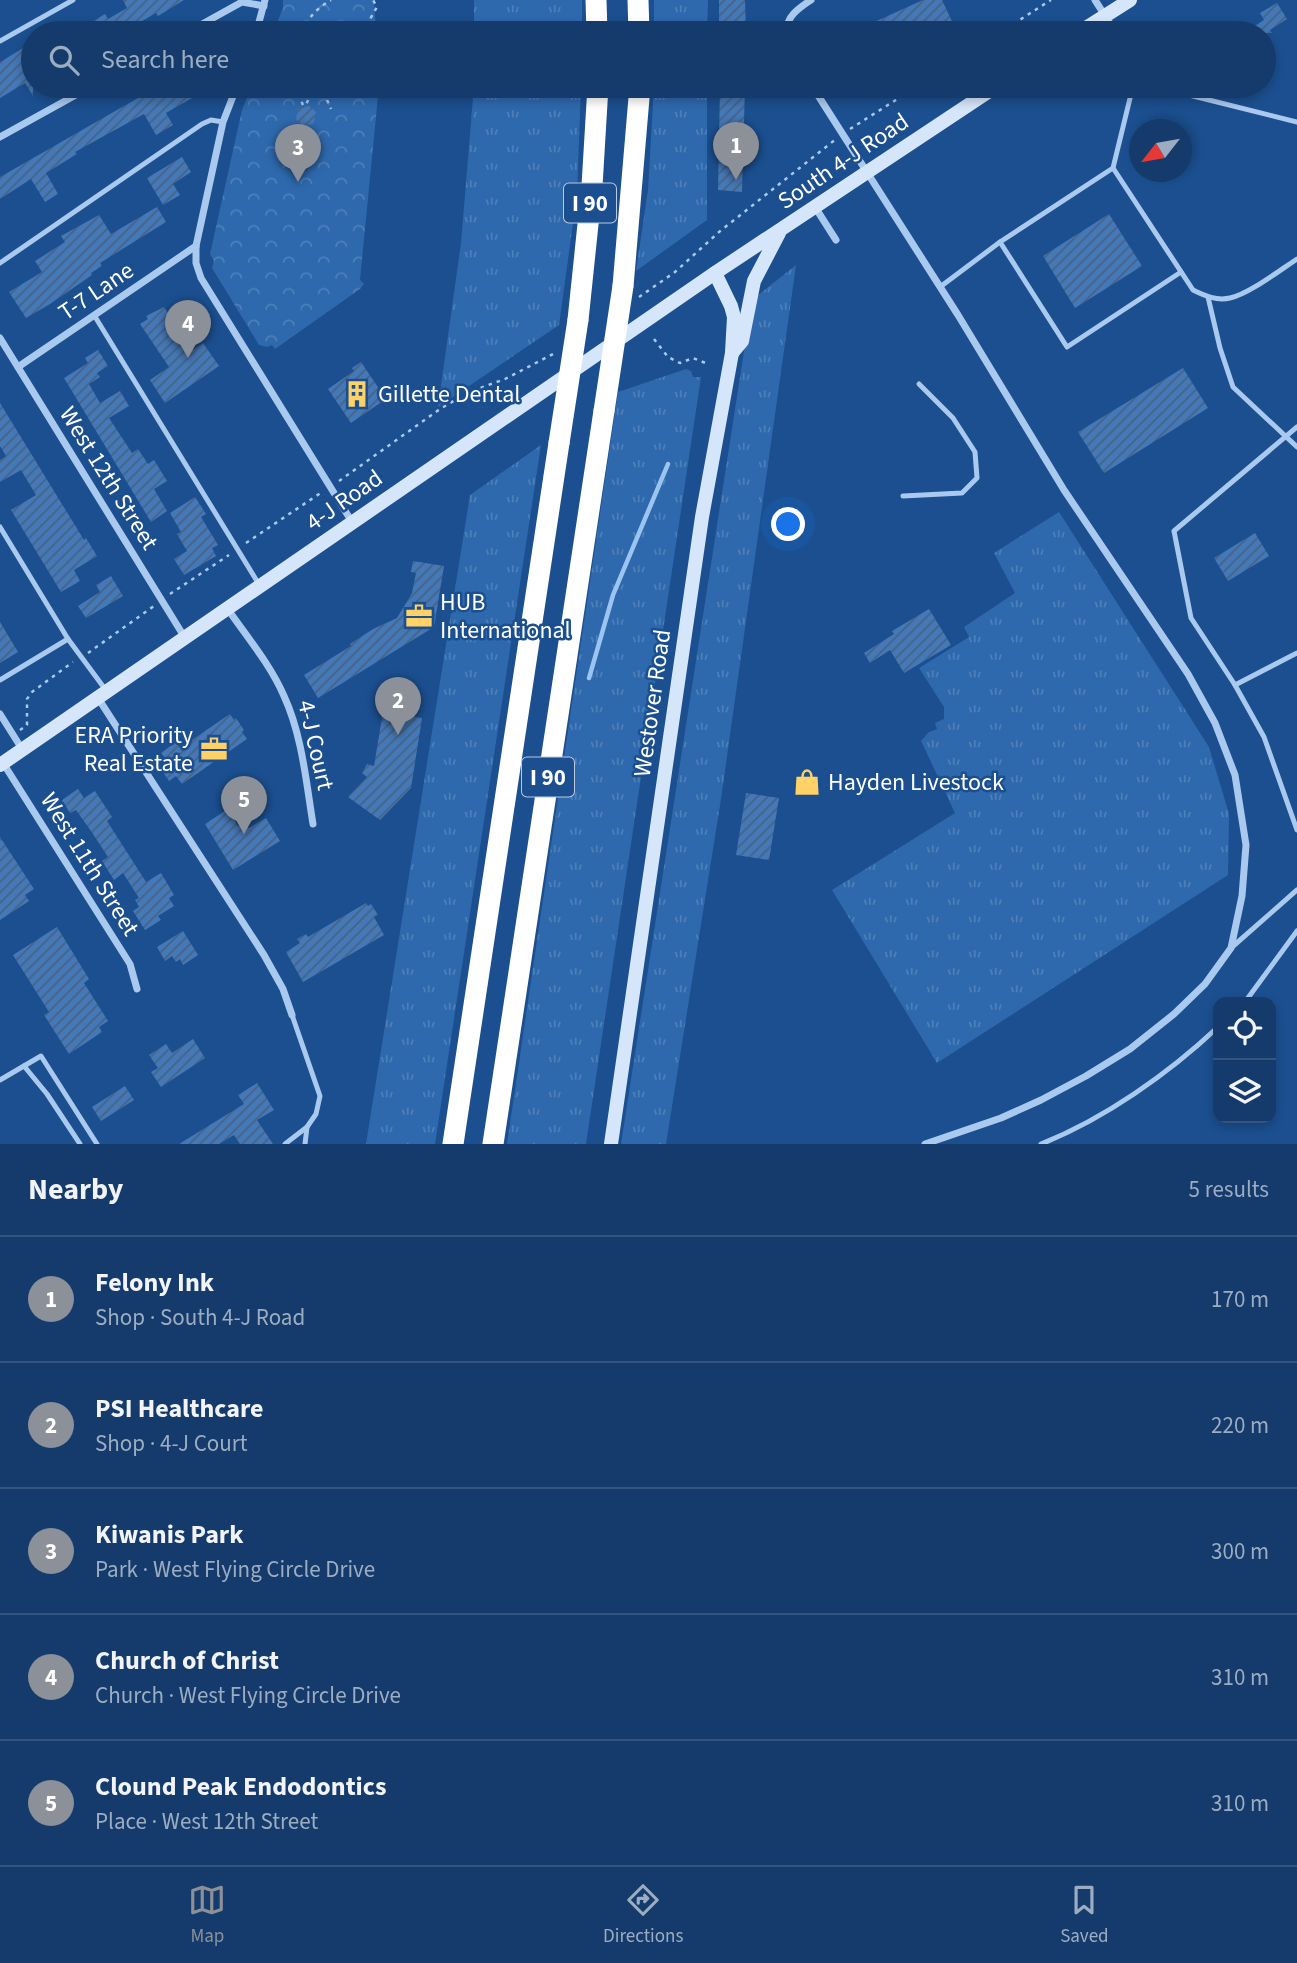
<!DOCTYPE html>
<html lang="en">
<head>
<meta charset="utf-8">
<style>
  :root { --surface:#143b6b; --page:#1d4271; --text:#f1f3f6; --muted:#9dadc1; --line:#33557e; --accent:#8c9099 }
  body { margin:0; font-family:"Source Sans 3",sans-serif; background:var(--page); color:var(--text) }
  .controls { position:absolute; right:21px; bottom:21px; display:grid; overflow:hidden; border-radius:14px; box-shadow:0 4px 10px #0003 }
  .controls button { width:63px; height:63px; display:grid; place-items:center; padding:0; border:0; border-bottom:2px solid var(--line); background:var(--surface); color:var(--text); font:35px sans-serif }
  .compass { position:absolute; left:1129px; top:119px; width:63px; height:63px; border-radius:50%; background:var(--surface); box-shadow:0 4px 10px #0003; rotate:239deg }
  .you { position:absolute; left:789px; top:525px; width:24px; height:24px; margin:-18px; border:5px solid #fff; border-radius:50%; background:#1a73e8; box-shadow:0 0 0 10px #1a73e833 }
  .badge { display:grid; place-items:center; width:46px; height:46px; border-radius:50%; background:var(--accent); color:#fff; font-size:23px; font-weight:700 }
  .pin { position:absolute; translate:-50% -58px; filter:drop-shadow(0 2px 4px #0008) }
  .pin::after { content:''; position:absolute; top:37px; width:24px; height:21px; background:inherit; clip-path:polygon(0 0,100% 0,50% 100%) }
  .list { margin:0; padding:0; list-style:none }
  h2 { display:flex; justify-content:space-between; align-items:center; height:91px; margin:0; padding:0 28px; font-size:30px }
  h2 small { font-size:23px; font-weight:400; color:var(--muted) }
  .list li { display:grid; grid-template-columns:46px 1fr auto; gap:21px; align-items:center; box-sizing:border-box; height:126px; padding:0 28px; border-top:2px solid var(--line) }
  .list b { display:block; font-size:26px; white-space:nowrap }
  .list p { margin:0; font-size:23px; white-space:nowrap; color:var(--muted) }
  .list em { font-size:23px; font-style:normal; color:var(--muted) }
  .icon { flex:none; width:38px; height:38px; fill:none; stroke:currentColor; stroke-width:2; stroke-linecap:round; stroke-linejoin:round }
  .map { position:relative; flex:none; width:1297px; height:1144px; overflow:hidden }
  .search { position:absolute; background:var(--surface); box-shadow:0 4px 10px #0003; left:21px; right:21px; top:21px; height:77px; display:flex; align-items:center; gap:18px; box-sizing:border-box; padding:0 24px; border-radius:38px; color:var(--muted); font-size:26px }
  .sheet { height:721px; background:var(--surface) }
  nav { display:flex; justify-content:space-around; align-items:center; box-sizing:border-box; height:98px; border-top:2px solid var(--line); background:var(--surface); font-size:19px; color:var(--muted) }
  nav a { display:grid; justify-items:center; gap:4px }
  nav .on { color:var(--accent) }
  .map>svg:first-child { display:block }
</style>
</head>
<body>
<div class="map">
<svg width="1297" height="1144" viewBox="0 0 1297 1144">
  <defs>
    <pattern id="grass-tufts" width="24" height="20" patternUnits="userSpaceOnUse" patternTransform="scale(1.75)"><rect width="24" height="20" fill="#2e69ad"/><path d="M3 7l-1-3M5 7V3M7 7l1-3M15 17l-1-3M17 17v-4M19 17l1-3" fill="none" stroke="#4d80b9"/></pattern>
    <pattern id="park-crowns" width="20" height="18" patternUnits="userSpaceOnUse" patternTransform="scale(1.75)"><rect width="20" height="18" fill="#2e69ad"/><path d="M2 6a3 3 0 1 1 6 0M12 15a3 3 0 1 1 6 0" fill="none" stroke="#4d80b9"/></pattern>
    <pattern id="building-hatch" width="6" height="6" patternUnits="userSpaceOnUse" patternTransform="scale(1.75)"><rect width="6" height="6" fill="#4478b7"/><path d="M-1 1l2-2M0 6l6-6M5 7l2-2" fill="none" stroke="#486282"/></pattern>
  </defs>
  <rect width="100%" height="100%" fill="#1b4f8f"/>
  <g fill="url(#grass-tufts)">
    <rect x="474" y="0" width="108" height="33"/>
    <polygon points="654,0 708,0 707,33 654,33"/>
    <polygon points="474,86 581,86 577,194 559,325 438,407 461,243"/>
    <polygon points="654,86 707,86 707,220 636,271 648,190"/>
    <polygon points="796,265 721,799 666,1144 621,1144 752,300"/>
    <polygon points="686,369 691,371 693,377 701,377 586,1144 507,1144 618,392"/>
    <polygon points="541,445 435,1144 366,1144 470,495"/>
    <polygon points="1059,512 1209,747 1229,814 1228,875 937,1063 832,890 955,813 921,741 929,732 937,729 935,723 944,719 944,707 919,668 969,637 964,627 1015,593 994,553"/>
  </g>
  <g fill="url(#park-crowns)">
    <polygon points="283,0 374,0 376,33 273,33 283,8"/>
    <polygon points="252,86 379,86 360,280 364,284 360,289 275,349 272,345 267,347 259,345 212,268 214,261 210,254 242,110"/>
  </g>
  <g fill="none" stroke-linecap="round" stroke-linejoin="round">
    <polyline stroke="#9cc4f0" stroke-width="4.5" points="589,678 613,595 668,464"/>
  </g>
  <g fill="url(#building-hatch)">
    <polygon points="123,0 184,0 158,16 156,13 135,25 138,29 131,33 74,33 105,14 108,19 127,8"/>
    <polygon points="719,0 745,0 746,33 719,33"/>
    <polygon points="923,0 942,0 956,30 949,33 850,33"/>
    <polygon points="1277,3 1287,19 1270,30 1272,33 1243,33 1264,20 1260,13"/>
    <polygon points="25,47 33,61 33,96 25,83 0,98 0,62"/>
    <polygon points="159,86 213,86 166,113 173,125 156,135 144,114 75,152 77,154 46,173 58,194 45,202 31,179 0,199 0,177"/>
    <polygon points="720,86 745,86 742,192 718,190"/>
    <polygon points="309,106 316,112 314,123 304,127 296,119 298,109"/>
    <polygon points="182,157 191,172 173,184 180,195 163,205 147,178"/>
    <polygon points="157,207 166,222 100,263 102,266 91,273 92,275 50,304 26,318 9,292 42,272 35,261 65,242 61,236 99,215 111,234"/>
    <polygon points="1109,214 1142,266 1075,308 1043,256"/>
    <polygon points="164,307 193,350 203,343 219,366 165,403 150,380 169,367 140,324 148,319 146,316"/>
    <polygon points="98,350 108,366 97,373 100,377 89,384 100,403 120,391 129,406 109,418 132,453 138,449 148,464 154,460 167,481 154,489 167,511 151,522 64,378 88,363 85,358"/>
    <polygon points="361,362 386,399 351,423 328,389 354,371 352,368"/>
    <polygon points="1183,368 1208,408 1104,473 1078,432"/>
    <polygon points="0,403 84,540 86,538 97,556 74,570 80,581 61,592 11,510 36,495 21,470 0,482 0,460 6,456 0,446"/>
    <polygon points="195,497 206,514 201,517 218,545 212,548 216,556 184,575 174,559 187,551 177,534 181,532 170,513"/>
    <polygon points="1255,533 1269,556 1228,581 1214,558"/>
    <polygon points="413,561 444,566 434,627 318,698 304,675 351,646 350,644 373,629 397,618 412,593 416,573 411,572"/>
    <polygon points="111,576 123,596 86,618 78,606 100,592 96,585"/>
    <polygon points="929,609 951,645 904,673 890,650 870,663 864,653 894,634 892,631"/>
    <polygon points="0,622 18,652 0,663"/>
    <polygon points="383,712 422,718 411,788 380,820 348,797 367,777 362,773 367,764 374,766"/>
    <polygon points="230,714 234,720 236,718 244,730 242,732 247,739 182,784 176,776 169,781 159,766 167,760 161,753 176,742 180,748"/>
    <polygon points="78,789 84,798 95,791 112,817 107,821 146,882 161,873 174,895 169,898 174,906 158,916 161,920 145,930 133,911 139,907 135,900 139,898 123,873 114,880 102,861 108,857 91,831 76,810 70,813 62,800"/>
    <polygon points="746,793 779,798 769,860 736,855"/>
    <polygon points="228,809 238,826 249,828 266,818 280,841 233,870 205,824"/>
    <polygon points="0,837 34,889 25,895 29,901 0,920"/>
    <polygon points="366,903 368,906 371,904 378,915 374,917 384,935 303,982 286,952 300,943 297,939 306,934 308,937"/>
    <polygon points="57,927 89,979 84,983 108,1021 99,1027 102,1032 69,1054 44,1015 49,1012 13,955"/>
    <polygon points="183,931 198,955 183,965 180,959 176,962 172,956 165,961 157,947"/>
    <polygon points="193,1039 205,1058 161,1087 151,1072 158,1068 149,1055 166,1044 172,1053"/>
    <polygon points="257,1083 274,1110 257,1120 273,1144 240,1144 234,1135 219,1144 179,1144 244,1104 238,1095"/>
    <polygon points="125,1086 134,1100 101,1121 92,1107"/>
  </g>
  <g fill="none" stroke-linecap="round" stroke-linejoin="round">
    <g stroke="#a9c9ee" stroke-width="2.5" stroke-dasharray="3.5 5" stroke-linecap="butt">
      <path d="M 306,33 C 304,19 319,7 331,0"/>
      <polyline points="362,33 377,7 373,0"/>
      <polyline points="999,33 1051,0"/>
      <polyline points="295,86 303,105 306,105 314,86"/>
      <polyline points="318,86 323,91 331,109"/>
      <polyline points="850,129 918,86"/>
      <polyline points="639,297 675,272 719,232 836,139"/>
      <polyline points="654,339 668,357 680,363 693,358 708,364"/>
      <polyline points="339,481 440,409 469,392 505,379 555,353"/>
      <polyline points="246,543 322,492"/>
      <polyline points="170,594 229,555"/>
      <polyline points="88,653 154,606"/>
      <polyline points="20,730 27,725 27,699 32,692 73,662"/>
    </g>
    <g stroke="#a9c9ee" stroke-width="5">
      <polyline points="0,41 73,0"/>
      <polyline points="1153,86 1297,122"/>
      <path d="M 1113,168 L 1193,290 C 1205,296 1217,301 1230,298 C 1249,294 1280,270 1297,259"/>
      <polyline points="1000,242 1067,347 1181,272"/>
      <polyline points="0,263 202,124 211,120 223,122"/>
      <polyline points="940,287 1000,242 1113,168 1133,86"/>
      <polyline points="1208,297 1220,348 1233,387 1297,447"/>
      <polyline points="94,315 260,586"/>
      <polyline points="1297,427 1174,531 1191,618 1235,685 1264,737 1297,830"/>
      <polyline points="903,496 962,493 977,478 975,452 953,418 919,384"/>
      <polyline points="0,527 68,639 105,689"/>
      <polyline points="0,680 68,639"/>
      <polyline points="1235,685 1297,653"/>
      <polyline points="1231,948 1297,890"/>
      <polyline points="1245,1002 1297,931"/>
      <polyline points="24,1066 47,1094 80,1144"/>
      <polyline points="0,1080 41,1056 97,1144"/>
      <polyline points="285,1144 307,1127 316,1114 320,1096 292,1015"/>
      <polyline points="305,1144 307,1127"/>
      <path d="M 1041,1144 C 1104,1119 1168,1074 1218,1027"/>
    </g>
    <g stroke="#a9c9ee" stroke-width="7">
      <polyline points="1095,0 1116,33"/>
      <polyline points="186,33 242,2 264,6"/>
      <polyline points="256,33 265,0"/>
      <path d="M 787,33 C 785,17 799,8 811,0"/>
      <polyline points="237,86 223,122 196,246 196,263 201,278 352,522"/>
      <polyline points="812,86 958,315 1064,490 1188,674 1215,723 1235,775 1246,845 1242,896 1231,948 1205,984 1174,1014 1130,1049 1086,1076 1041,1100 1001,1118 925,1144"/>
      <polyline points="0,137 92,86"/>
      <polyline points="815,207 836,240"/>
      <polyline points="0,338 185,638"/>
      <polyline points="18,367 196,246"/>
      <path d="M 227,608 C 247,637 270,664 284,696 C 302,735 306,781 313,824"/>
      <polyline points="98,698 264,955 283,989 292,1015"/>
      <polyline points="0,714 22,749"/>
      <polyline points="3,763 130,964 137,989"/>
    </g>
    <g stroke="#d6e6fa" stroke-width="14">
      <polyline points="1078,33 1130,0"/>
      <polyline points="732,353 742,341 754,281 779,233"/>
      <polyline points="0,765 715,273 997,86"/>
      <polyline points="611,1144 702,517 732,353 734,317 731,306 715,273"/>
    </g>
    <g stroke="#fff" stroke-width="21">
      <polyline points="596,0 597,33"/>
      <polyline points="638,0 639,33"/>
      <polyline points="623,286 640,86"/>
      <polyline points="578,320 592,186 598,86"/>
      <polyline points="453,1144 559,443"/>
      <polyline points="493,1144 604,411"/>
    </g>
    <g stroke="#fff" stroke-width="21">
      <polyline points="604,411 623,286"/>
      <polyline points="559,443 578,320"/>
    </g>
  </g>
  <defs>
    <symbol id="building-bare" viewBox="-9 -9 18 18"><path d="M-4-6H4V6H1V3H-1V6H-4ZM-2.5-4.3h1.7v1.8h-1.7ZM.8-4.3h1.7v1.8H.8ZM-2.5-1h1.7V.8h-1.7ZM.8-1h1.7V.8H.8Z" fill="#ffd166" stroke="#1b4f8f" stroke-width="2.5" paint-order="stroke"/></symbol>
    <symbol id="office-bare" viewBox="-9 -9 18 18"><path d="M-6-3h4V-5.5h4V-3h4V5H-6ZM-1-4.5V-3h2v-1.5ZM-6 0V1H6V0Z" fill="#ffd166" stroke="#1b4f8f" stroke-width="2.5" paint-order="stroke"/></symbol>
    <symbol id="shop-bare" viewBox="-9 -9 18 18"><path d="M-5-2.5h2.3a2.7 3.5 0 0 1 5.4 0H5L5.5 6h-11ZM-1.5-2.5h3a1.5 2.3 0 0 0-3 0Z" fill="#ffd166" stroke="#1b4f8f" stroke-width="2.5" paint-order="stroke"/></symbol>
  </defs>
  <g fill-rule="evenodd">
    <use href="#building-bare" x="338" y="375" width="38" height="38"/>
    <use href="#office-bare" x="400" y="597" width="38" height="38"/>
    <use href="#office-bare" x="195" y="730" width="38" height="38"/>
    <use href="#shop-bare" x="788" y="763" width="38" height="38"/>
  </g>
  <g text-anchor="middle" stroke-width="5" stroke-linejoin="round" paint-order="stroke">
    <g fill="#1b4f8f" stroke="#bbcadd" stroke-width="2">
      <rect x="564" y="183.5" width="52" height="39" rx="5"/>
      <rect x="522" y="757.5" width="52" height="39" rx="5"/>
    </g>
    <g font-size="23" font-weight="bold" fill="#fff">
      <text x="590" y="211">I 90</text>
      <text x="548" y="785">I 90</text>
    </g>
    <g font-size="24" fill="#fff" stroke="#1b4f8f">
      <text transform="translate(843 161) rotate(-34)" y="8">South 4-J Road</text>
      <text transform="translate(96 291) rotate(-34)" y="8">T-7 Lane</text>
      <text transform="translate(109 478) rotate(58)" y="8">West 12th Street</text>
      <text transform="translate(344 500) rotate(-35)" y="8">4-J Road</text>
      <text transform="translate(652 703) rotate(-82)" y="8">Westover Road</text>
      <text transform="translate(316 745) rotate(77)" y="8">4-J Court</text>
      <text transform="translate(90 864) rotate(58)" y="8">West 11th Street</text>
    </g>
    <g font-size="24" fill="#fff" stroke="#1b4f8f" text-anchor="start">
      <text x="378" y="402">Gillette Dental</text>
      <text x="440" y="610">HUB<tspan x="440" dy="28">International</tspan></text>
      <text x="193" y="743" text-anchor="end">ERA Priority<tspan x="193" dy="28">Real Estate</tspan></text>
      <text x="828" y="790">Hayden Livestock</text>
    </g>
  </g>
</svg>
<div class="controls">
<button><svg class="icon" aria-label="locate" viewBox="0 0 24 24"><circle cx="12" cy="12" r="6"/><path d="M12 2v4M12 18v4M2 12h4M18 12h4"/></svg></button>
<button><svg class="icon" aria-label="layers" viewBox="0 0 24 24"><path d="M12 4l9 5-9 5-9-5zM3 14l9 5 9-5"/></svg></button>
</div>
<svg class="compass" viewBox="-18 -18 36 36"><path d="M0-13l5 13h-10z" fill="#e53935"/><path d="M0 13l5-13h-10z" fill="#9dadc1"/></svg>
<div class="you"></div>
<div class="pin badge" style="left:736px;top:180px">1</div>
<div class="pin badge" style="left:398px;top:735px">2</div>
<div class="pin badge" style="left:298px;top:182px">3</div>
<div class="pin badge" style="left:188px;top:358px">4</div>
<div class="pin badge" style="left:244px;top:834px">5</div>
<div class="search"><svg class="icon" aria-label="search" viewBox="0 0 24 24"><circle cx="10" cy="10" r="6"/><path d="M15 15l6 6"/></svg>Search here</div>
</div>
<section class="sheet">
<h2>Nearby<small>5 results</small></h2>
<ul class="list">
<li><span class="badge">1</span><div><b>Felony Ink</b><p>Shop · South 4-J Road</p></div><em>170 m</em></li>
<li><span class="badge">2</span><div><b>PSI Healthcare</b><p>Shop · 4-J Court</p></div><em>220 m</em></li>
<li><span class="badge">3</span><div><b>Kiwanis Park</b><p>Park · West Flying Circle Drive</p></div><em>300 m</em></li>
<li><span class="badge">4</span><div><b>Church of Christ</b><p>Church · West Flying Circle Drive</p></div><em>310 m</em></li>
<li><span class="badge">5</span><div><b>Clound Peak Endodontics</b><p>Place · West 12th Street</p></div><em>310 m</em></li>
</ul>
</section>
<nav>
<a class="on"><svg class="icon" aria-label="map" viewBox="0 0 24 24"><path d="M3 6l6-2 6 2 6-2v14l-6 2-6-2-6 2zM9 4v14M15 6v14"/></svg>Map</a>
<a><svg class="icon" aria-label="directions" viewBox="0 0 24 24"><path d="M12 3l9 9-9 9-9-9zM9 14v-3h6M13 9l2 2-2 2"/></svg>Directions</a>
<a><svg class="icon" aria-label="saved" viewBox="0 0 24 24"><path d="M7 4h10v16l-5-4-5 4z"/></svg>Saved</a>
</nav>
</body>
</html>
